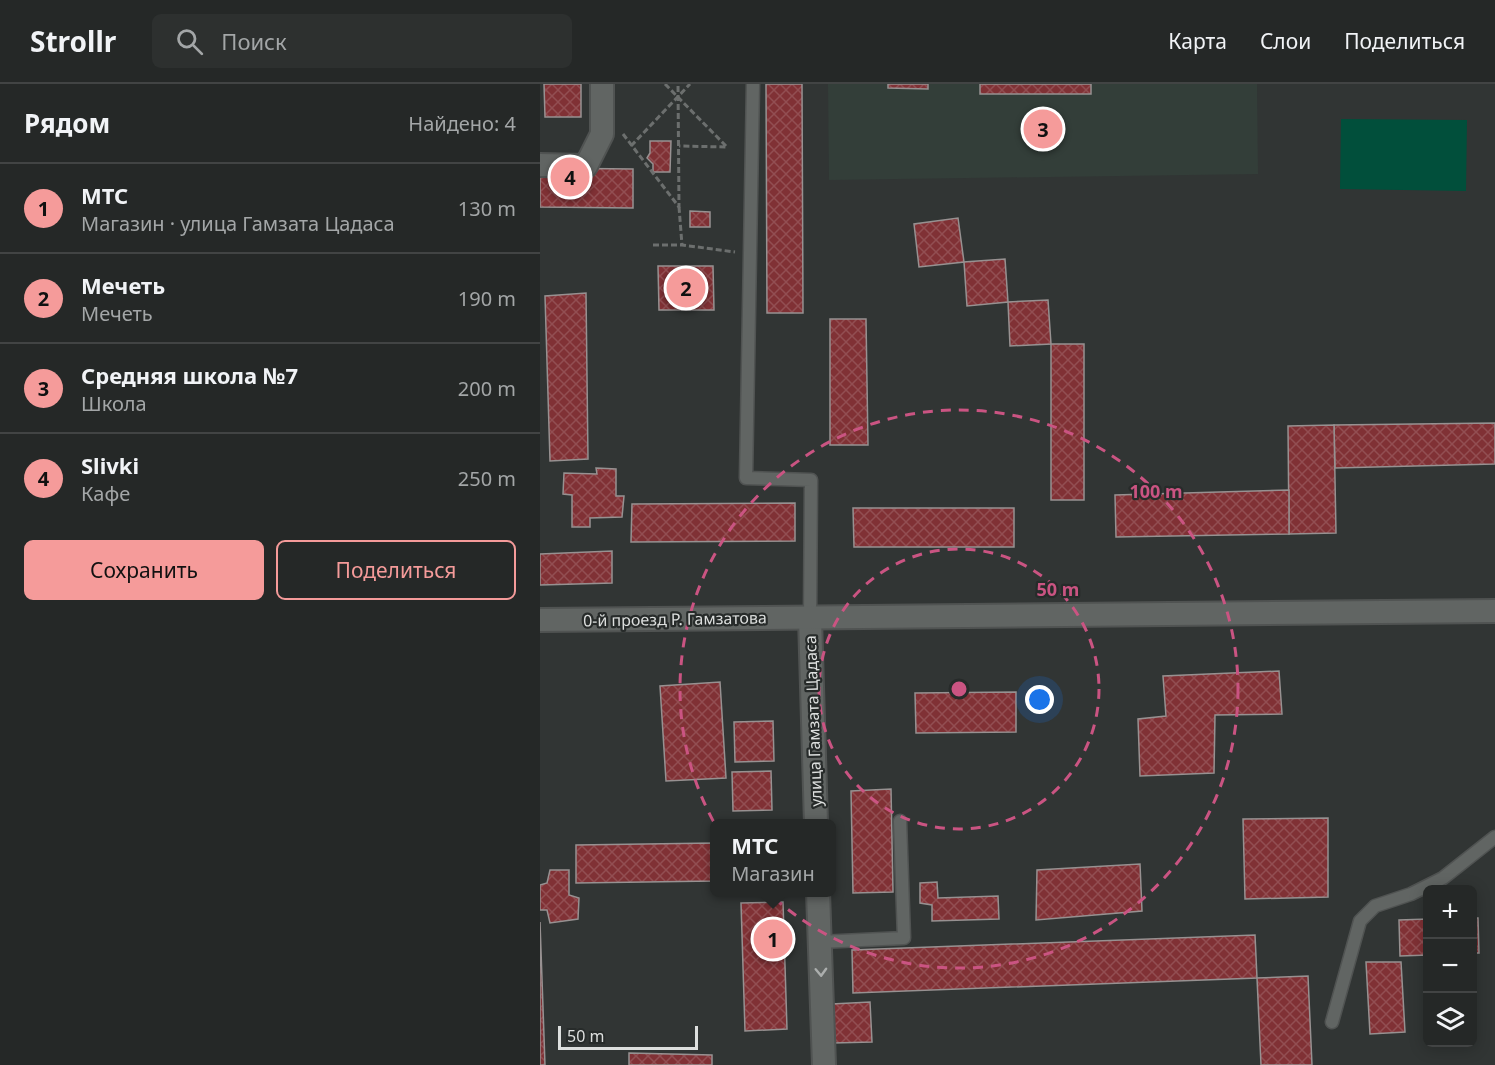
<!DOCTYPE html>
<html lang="ru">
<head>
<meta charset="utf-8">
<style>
  :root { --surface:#252827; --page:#2d302f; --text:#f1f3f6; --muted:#a3a6a7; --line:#424444; --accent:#f59b9a }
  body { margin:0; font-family:"Noto Sans",sans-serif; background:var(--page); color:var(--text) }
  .controls { position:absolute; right:18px; bottom:18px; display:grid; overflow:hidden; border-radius:9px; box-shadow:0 3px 15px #0003 }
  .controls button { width:54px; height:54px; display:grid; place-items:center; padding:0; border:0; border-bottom:2px solid var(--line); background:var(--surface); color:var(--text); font:30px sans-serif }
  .scale { position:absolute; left:18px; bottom:15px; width:140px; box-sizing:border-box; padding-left:6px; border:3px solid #dddfde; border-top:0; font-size:16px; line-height:21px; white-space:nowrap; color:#dddfde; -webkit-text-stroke:4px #272b2a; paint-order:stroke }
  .you { position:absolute; left:500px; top:616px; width:21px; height:21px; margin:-15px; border:4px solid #fff; border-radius:50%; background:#1a73e8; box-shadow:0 0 0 9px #1a73e833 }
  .badge { display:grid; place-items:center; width:39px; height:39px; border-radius:50%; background:var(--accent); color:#111; font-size:20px; font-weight:700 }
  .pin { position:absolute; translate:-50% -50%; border:3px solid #fff; box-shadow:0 2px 6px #0006 }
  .popup { position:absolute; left:170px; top:735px; width:126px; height:78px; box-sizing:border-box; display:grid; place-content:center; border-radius:9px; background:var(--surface); filter:drop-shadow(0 2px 4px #0005); font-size:20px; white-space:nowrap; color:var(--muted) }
  .popup b { font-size:22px; color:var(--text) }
  .popup::after { content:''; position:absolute; left:50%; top:100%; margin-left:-12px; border:12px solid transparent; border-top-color:var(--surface) }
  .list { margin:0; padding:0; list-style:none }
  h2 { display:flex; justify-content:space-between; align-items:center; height:78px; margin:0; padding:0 24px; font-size:26px }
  h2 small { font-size:20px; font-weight:400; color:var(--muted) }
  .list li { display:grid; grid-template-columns:39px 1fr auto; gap:18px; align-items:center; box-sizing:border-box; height:90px; padding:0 24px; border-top:2px solid var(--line) }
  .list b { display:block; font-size:22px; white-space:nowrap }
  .list p { margin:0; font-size:20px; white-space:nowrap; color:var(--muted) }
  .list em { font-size:20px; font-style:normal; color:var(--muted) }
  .actions { display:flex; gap:12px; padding:18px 24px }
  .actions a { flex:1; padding:14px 0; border:2px solid var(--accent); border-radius:9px; text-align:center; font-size:21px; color:var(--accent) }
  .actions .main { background:var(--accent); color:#111 }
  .icon { flex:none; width:33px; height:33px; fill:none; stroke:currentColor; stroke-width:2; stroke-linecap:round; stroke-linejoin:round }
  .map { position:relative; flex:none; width:955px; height:981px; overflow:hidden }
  header { display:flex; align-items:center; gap:36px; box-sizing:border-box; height:84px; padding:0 30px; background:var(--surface); border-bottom:2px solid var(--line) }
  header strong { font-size:28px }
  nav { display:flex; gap:33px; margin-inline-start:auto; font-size:21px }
  .search { width:420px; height:54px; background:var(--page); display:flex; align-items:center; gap:15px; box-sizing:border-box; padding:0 21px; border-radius:9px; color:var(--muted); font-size:22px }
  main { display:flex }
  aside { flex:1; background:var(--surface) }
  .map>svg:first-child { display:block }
</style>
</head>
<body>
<header>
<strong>Strollr</strong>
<div class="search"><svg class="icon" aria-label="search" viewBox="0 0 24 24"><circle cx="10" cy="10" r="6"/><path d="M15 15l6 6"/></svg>Поиск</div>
<nav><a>Карта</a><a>Слои</a><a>Поделиться</a></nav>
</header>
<main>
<aside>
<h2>Рядом<small>Найдено: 4</small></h2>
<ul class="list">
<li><span class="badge">1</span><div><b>МТС</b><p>Магазин · улица Гамзата Цадаса</p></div><em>130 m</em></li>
<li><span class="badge">2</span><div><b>Мечеть</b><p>Мечеть</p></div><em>190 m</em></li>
<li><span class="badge">3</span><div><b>Средняя школа №7</b><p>Школа</p></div><em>200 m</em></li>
<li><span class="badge">4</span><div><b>Slivki</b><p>Кафе</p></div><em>250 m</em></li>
</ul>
<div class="actions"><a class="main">Сохранить</a><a>Поделиться</a></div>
</aside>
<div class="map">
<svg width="955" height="981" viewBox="0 0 955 981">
  <defs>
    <pattern id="building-cross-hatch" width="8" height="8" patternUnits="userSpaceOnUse" patternTransform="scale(1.5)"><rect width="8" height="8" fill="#803135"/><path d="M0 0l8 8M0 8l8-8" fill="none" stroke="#924e52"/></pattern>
  </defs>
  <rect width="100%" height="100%" fill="#313534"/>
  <polygon fill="#333e39" points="288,0 717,0 718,90 289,96"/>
  <polygon fill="#014f3b" points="801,35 927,36 926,107 800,105"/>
  <g fill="url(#building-cross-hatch)" stroke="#979191" stroke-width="1.5">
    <polygon points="4,0 41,0 41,33 5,33"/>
    <polygon points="226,0 262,0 263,229 227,229"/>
    <polygon points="348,0 388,0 388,5 348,4"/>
    <rect x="440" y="0" width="111" height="10"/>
    <polygon points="110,57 131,57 130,88 113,88 113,80 107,74 110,69"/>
    <polygon points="0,84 93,85 93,124 0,123"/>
    <polygon points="150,127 170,128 170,143 150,143"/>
    <polygon points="418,134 424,178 379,183 374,140"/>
    <polygon points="465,175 468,218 427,222 424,178"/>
    <polygon points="118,182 173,182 174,226 119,226"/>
    <polygon points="46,209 48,375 10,377 5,212"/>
    <polygon points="508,216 511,260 470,262 468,218"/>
    <polygon points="290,235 326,235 328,361 290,361"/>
    <rect x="511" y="260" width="33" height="156"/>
    <polygon points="955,339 955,380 795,384 794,341"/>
    <polygon points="794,341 796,449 749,450 748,342"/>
    <polygon points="56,384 76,385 76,412 84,412 82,433 50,434 50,443 32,443 32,411 23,410 24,389 57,390"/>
    <polygon points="749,406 749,450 576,453 575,411"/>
    <polygon points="255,419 255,457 91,458 92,420"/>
    <polygon points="313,424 474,424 474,463 314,463"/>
    <polygon points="72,467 72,499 0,501 0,470"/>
    <polygon points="739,587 742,630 675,631 674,689 600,692 598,635 626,632 623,592"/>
    <polygon points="180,598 186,694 126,697 120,602"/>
    <polygon points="476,608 476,648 376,649 375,609"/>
    <polygon points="233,637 234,677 195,678 194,638"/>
    <polygon points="231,687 232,726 193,727 192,688"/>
    <polygon points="351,705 353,808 313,809 311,707"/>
    <polygon points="788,734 788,813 705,815 703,735"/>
    <polygon points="174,759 174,797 36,799 36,761"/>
    <polygon points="600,780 602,827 496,836 497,786"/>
    <polygon points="10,786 29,786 29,811 39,814 38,835 10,839 7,826 0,826 0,801 7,799"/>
    <polygon points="397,798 398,814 458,812 459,835 392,837 392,821 380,819 380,799"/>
    <polygon points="243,818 247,945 205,947 201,819"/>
    <polygon points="932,834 938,834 939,869 932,869"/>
    <polygon points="888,835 888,871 860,872 859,836"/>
    <polygon points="0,838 5,981 0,981"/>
    <polygon points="715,851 717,894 313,909 312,866"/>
    <polygon points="826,878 861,878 865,948 830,950"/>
    <polygon points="768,892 772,981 721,981 717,894"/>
    <polygon points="330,918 332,958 293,959 292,920"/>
    <polygon points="89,969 172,971 172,981 89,981"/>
  </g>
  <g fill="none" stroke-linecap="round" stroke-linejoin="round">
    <defs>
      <g id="service">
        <polyline points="213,0 206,394 271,396 270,534"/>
        <polyline points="280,858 364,854 360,737"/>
        <polyline points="792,938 820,837 835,822 871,810 903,794 955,753"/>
      </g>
      <g id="minor">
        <polyline points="0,81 46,82 62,50 62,0"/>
        <polyline points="270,534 276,740"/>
        <polyline points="0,536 955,527"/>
        <polyline points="278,808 284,981"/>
      </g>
    </defs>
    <use href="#service" stroke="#505352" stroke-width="15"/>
    <use href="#minor" stroke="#505352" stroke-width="26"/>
    <g stroke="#6c6f6e" stroke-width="3" stroke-dasharray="6 3" stroke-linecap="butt">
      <polyline points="125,0 187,63 139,62"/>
      <polyline points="83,50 139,123 138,0"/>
      <polyline points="91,62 150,0"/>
      <polyline points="139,123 142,161"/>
      <polyline points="113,161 142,161 195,168"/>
    </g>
    <use href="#service" stroke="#616563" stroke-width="12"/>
    <use href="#minor" stroke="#616563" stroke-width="22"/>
  </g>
  <defs><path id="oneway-chevron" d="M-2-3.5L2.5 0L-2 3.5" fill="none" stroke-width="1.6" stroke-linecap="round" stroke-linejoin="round" transform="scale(1.5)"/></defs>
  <use stroke="#abaead" href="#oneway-chevron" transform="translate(281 888) rotate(88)"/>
  <g fill="none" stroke="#ca5482" stroke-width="3" stroke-dasharray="10 8">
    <circle cx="419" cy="605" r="140"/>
    <circle cx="419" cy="605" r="279"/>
  </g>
  <g text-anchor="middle" stroke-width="4.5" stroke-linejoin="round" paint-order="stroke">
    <g font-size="16" fill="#dddfde" stroke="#272b2a">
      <text transform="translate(135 535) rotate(-1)" y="6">0-й проезд Р. Гамзатова</text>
      <text transform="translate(273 637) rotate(-92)" y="6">улица Гамзата Цадаса</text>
    </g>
  </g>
  <circle cx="419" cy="605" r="9" fill="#ca5482" stroke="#272b2a" stroke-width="3"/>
  <g font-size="18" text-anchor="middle" font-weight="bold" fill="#ca5482" stroke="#272b2a" stroke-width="4.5" stroke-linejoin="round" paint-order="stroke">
    <text x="616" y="414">100 m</text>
    <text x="518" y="512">50 m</text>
  </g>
</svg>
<div class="controls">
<button>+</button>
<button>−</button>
<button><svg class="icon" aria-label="layers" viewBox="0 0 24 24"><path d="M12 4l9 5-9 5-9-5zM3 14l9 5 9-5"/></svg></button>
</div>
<div class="scale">50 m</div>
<div class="you"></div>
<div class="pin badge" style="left:233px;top:855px">1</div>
<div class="popup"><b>МТС</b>Магазин</div>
<div class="pin badge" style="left:146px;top:204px">2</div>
<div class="pin badge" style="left:503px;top:45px">3</div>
<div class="pin badge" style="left:30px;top:93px">4</div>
</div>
</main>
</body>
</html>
